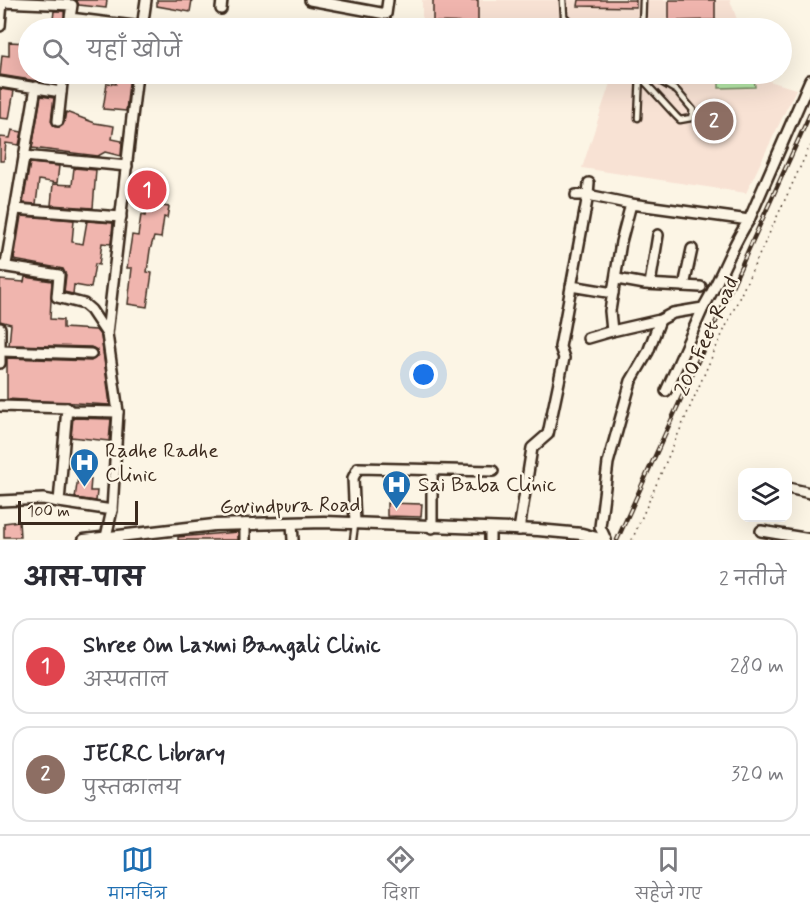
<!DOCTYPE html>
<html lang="hi">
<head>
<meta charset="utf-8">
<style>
  :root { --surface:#fff; --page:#f7f7f7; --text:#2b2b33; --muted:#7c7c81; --line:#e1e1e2; --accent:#1f6fb2 }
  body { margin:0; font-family:Mynerve,"Playpen Sans Deva",sans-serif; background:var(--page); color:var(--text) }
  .controls { position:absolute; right:18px; bottom:18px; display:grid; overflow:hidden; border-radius:12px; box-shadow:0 6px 24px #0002 }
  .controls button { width:54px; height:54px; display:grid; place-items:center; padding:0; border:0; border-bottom:2px solid var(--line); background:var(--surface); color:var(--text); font:30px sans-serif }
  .scale { position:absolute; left:18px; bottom:15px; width:120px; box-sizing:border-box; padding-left:6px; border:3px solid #3b2a1e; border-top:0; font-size:16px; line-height:21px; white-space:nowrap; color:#3b2a1e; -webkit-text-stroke:4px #fcf5e5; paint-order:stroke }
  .you { position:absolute; left:424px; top:375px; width:21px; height:21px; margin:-15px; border:4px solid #fff; border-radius:50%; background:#1a73e8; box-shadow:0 0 0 9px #1a73e833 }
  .badge { display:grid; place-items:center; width:39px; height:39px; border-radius:50%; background:var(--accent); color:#fff; font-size:20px; font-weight:700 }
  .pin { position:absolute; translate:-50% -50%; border:3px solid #fff; box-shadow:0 2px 6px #0006 }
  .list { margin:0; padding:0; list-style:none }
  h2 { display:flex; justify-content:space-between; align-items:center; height:78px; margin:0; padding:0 24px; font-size:26px }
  h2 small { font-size:20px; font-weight:400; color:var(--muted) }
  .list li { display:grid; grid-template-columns:39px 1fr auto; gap:18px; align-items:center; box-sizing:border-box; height:96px; margin:0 12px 12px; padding:0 12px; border:2px solid var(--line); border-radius:18px }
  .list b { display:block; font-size:22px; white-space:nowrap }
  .list p { margin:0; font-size:20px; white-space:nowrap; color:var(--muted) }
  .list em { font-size:20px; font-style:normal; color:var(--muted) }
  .icon { flex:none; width:33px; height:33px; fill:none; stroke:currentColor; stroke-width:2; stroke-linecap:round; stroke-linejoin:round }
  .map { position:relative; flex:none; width:810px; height:540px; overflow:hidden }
  .search { position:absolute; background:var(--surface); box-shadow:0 6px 24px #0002; left:18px; right:18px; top:18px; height:66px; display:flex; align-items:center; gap:15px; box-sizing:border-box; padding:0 21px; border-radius:33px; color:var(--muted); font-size:22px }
  .sheet { height:294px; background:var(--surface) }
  nav { display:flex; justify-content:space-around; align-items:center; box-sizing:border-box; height:84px; border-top:2px solid var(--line); background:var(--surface); font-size:16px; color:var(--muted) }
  nav a { display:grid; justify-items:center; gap:3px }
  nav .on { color:var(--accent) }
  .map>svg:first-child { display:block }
</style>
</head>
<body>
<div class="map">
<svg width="810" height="540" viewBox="0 0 810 540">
  <rect width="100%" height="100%" fill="#fcf5e5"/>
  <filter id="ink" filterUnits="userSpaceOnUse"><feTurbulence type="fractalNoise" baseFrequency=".0167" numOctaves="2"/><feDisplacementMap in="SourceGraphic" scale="12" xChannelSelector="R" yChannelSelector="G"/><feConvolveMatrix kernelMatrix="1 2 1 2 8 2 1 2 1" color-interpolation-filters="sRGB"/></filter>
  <g filter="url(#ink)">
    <g fill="#f8e2d4">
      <polygon points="422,0 730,0 740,28 422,28"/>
      <polygon points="613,74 757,74 759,78 796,89 746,193 582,168"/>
    </g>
    <polygon fill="#b6e9a9" stroke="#788a64" stroke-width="1.5" points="719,74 754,74 755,87 719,88"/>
    <g fill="#f0b5ae" stroke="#3b2a1e" stroke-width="1.5">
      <polygon points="76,0 107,0 106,8 79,5"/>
      <polygon points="157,0 192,0 190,12 157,6"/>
      <polygon points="433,0 478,0 478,23 433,22"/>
      <polygon points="579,0 636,0 636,7 578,6"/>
      <polygon points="669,0 715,0 715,20 669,21"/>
      <polygon points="54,11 64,11 66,28 52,28"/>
      <polygon points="9,42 28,43 28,74 56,74 55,84 0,75 2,55 9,56"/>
      <polygon points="81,74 104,74 103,81 80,77"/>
      <polygon points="117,74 130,74 126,111 103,109 107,83 116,84"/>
      <polygon points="0,89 14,91 9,119 0,118"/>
      <polygon points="41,96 54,98 51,121 55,127 63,125 66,112 95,123 114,126 112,139 122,141 121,156 105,152 98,156 32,148"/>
      <polygon points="12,130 22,132 19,145 6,143 4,161 0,161 0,137 10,138"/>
      <polygon points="30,163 59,166 57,183 39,180 36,204 23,203"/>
      <polygon points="74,168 96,170 93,208 51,205 53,184 72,185"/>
      <polygon points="139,181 159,185 155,205 169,207 167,218 164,217 161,238 154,237 150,250 147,272 152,273 147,307 128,304 132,268 127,268 132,235 138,236 141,215 145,216 149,195 136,193"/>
      <polygon points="21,216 74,220 72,242 83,244 87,221 113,223 111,244 102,243 99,265 95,264 91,288 74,285 73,294 64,292 66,275 63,269 14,260"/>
      <polygon points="25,277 52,281 50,319 63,320 63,328 96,330 101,336 110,405 7,399 7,358 91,361 98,355 97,350 91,347 9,345 11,324 0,321 0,280 24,282"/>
      <polygon points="73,418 111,419 109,441 71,437"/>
      <polygon points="78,477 91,479 90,491 97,491 96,501 75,498"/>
      <polygon points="387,503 422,504 421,517 387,516"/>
      <polygon points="19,521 20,537 4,537 4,523"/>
      <polygon points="238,532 238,540 178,540 178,537"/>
    </g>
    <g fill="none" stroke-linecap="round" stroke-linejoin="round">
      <defs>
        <g id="service">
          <polyline points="563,0 564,16 571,23 612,26 735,24"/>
          <polyline points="642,28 643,0"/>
          <polyline points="641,74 645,82 676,116 680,120 691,118 693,110 677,91 648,74"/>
          <polyline points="638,118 640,74"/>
          <polyline points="353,540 355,525"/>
        </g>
        <g id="minor">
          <polyline points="310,0 386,14 388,0"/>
          <polyline points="221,9 222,0"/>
          <polyline points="0,26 2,2 72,5 70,18 142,27"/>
          <polyline points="142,28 146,0"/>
          <polyline points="0,82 61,92"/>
          <polyline points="58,121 63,74"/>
          <polyline points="24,156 127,166"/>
          <polyline points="576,195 588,195 589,183"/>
          <polyline points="15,209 121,217"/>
          <polyline points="749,220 810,80"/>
          <polyline points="6,264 36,87"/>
          <polyline points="1,266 59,275 57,297 84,304 91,310 107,334"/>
          <polyline points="617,279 645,284 701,287"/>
          <polyline points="650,284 658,235"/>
          <polyline points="571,286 613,293"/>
          <polyline points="684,286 692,249"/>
          <polyline points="0,328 0,363"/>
          <polyline points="588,338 612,331"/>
          <polyline points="1,351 91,354"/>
          <polyline points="666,391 703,308"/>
          <polyline points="0,406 67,408 59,502 112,510"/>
          <polyline points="67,408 71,411 118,412"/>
          <polyline points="788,488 810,493"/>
          <polyline points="0,501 43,499 59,502"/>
          <polyline points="292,523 293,540"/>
          <polyline points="355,523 353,478 358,468 493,471"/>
          <polyline points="245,524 245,540"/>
          <polyline points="432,528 432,470"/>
          <path d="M 519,530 L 532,448 L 548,434 L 564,358 L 560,347 L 588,195 L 631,204 L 749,220 C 730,248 721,279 703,308 L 673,313 L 660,320 L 612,331 L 610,311 L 621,242 L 631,204"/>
          <polyline points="761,531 810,539"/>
          <polyline points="106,537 112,510 118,412 107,334 137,74"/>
          <polyline points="490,540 490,530"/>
          <polyline points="606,540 600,527 608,463 631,381 648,352 660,320"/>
        </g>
        <polyline id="tertiary" points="84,540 214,525 324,522 538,530 582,534 604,540"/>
      </defs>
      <use href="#service" stroke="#3b2a1e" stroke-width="9"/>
      <use href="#minor" stroke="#3b2a1e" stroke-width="14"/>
      <use href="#tertiary" stroke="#3b2a1e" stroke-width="15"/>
      <polyline stroke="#3b2a1e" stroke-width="1.5" stroke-dasharray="1.5 4.5" stroke-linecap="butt" points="632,540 714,352 810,146"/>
      <use href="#service" stroke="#fcf5e5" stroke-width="4.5"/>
      <use href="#minor" stroke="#fcf5e5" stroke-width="9"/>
      <use href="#tertiary" stroke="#fcf5e5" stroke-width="10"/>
      <defs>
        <polyline id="rail" points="617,540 810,114"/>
      </defs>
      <use href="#rail" stroke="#3b2a1e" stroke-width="4.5"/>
      <use href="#rail" stroke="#fcf5e5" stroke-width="2" stroke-dasharray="7" stroke-linecap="butt"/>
    </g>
  </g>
  <defs>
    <symbol id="hospital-pin" viewBox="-11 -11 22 30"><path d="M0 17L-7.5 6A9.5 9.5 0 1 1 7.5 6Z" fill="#1f6fb2" stroke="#fcf5e5"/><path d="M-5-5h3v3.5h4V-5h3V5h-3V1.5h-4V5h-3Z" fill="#fff"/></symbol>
  </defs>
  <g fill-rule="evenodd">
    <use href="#hospital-pin" x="68" y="446" width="33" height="45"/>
    <use href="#hospital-pin" x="380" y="468" width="33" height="45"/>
  </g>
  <g text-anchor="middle" stroke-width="5" stroke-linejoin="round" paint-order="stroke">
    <g font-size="21" fill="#3b2a1e" stroke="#fcf5e5">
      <text transform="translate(706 336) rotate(-66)" y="7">200 Feet Road</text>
      <text transform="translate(290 505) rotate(-1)" y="7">Govindpura Road</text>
    </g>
    <g font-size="21" fill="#3b2a1e" stroke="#fcf5e5" text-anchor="start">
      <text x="105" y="457">Radhe Radhe<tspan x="105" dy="24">Clinic</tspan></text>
      <text x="418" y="491">Sai Baba Clinic</text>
    </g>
  </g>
</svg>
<div class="controls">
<button><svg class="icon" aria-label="layers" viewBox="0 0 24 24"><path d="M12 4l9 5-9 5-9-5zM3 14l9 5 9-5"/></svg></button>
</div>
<div class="scale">100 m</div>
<div class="you"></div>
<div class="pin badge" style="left:147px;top:190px;background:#e0444e">1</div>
<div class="pin badge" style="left:714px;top:121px;background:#8d6e63">2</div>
<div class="search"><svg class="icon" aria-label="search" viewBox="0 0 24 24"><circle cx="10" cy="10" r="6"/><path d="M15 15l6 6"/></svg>यहाँ खोजें</div>
</div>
<section class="sheet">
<h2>आस-पास<small>2 नतीजे</small></h2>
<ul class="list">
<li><span class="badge" style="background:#e0444e">1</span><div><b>Shree Om Laxmi Bangali Clinic</b><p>अस्पताल</p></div><em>280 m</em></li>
<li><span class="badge" style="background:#8d6e63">2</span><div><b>JECRC Library</b><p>पुस्तकालय</p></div><em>320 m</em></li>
</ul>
</section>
<nav>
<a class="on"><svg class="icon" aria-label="map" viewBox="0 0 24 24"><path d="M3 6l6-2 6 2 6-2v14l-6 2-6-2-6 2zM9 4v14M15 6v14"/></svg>मानचित्र</a>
<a><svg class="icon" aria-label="directions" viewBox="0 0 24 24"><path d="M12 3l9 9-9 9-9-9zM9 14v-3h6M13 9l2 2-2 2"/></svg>दिशा</a>
<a><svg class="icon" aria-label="saved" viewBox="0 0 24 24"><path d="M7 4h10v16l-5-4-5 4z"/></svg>सहेजे गए</a>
</nav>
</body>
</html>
